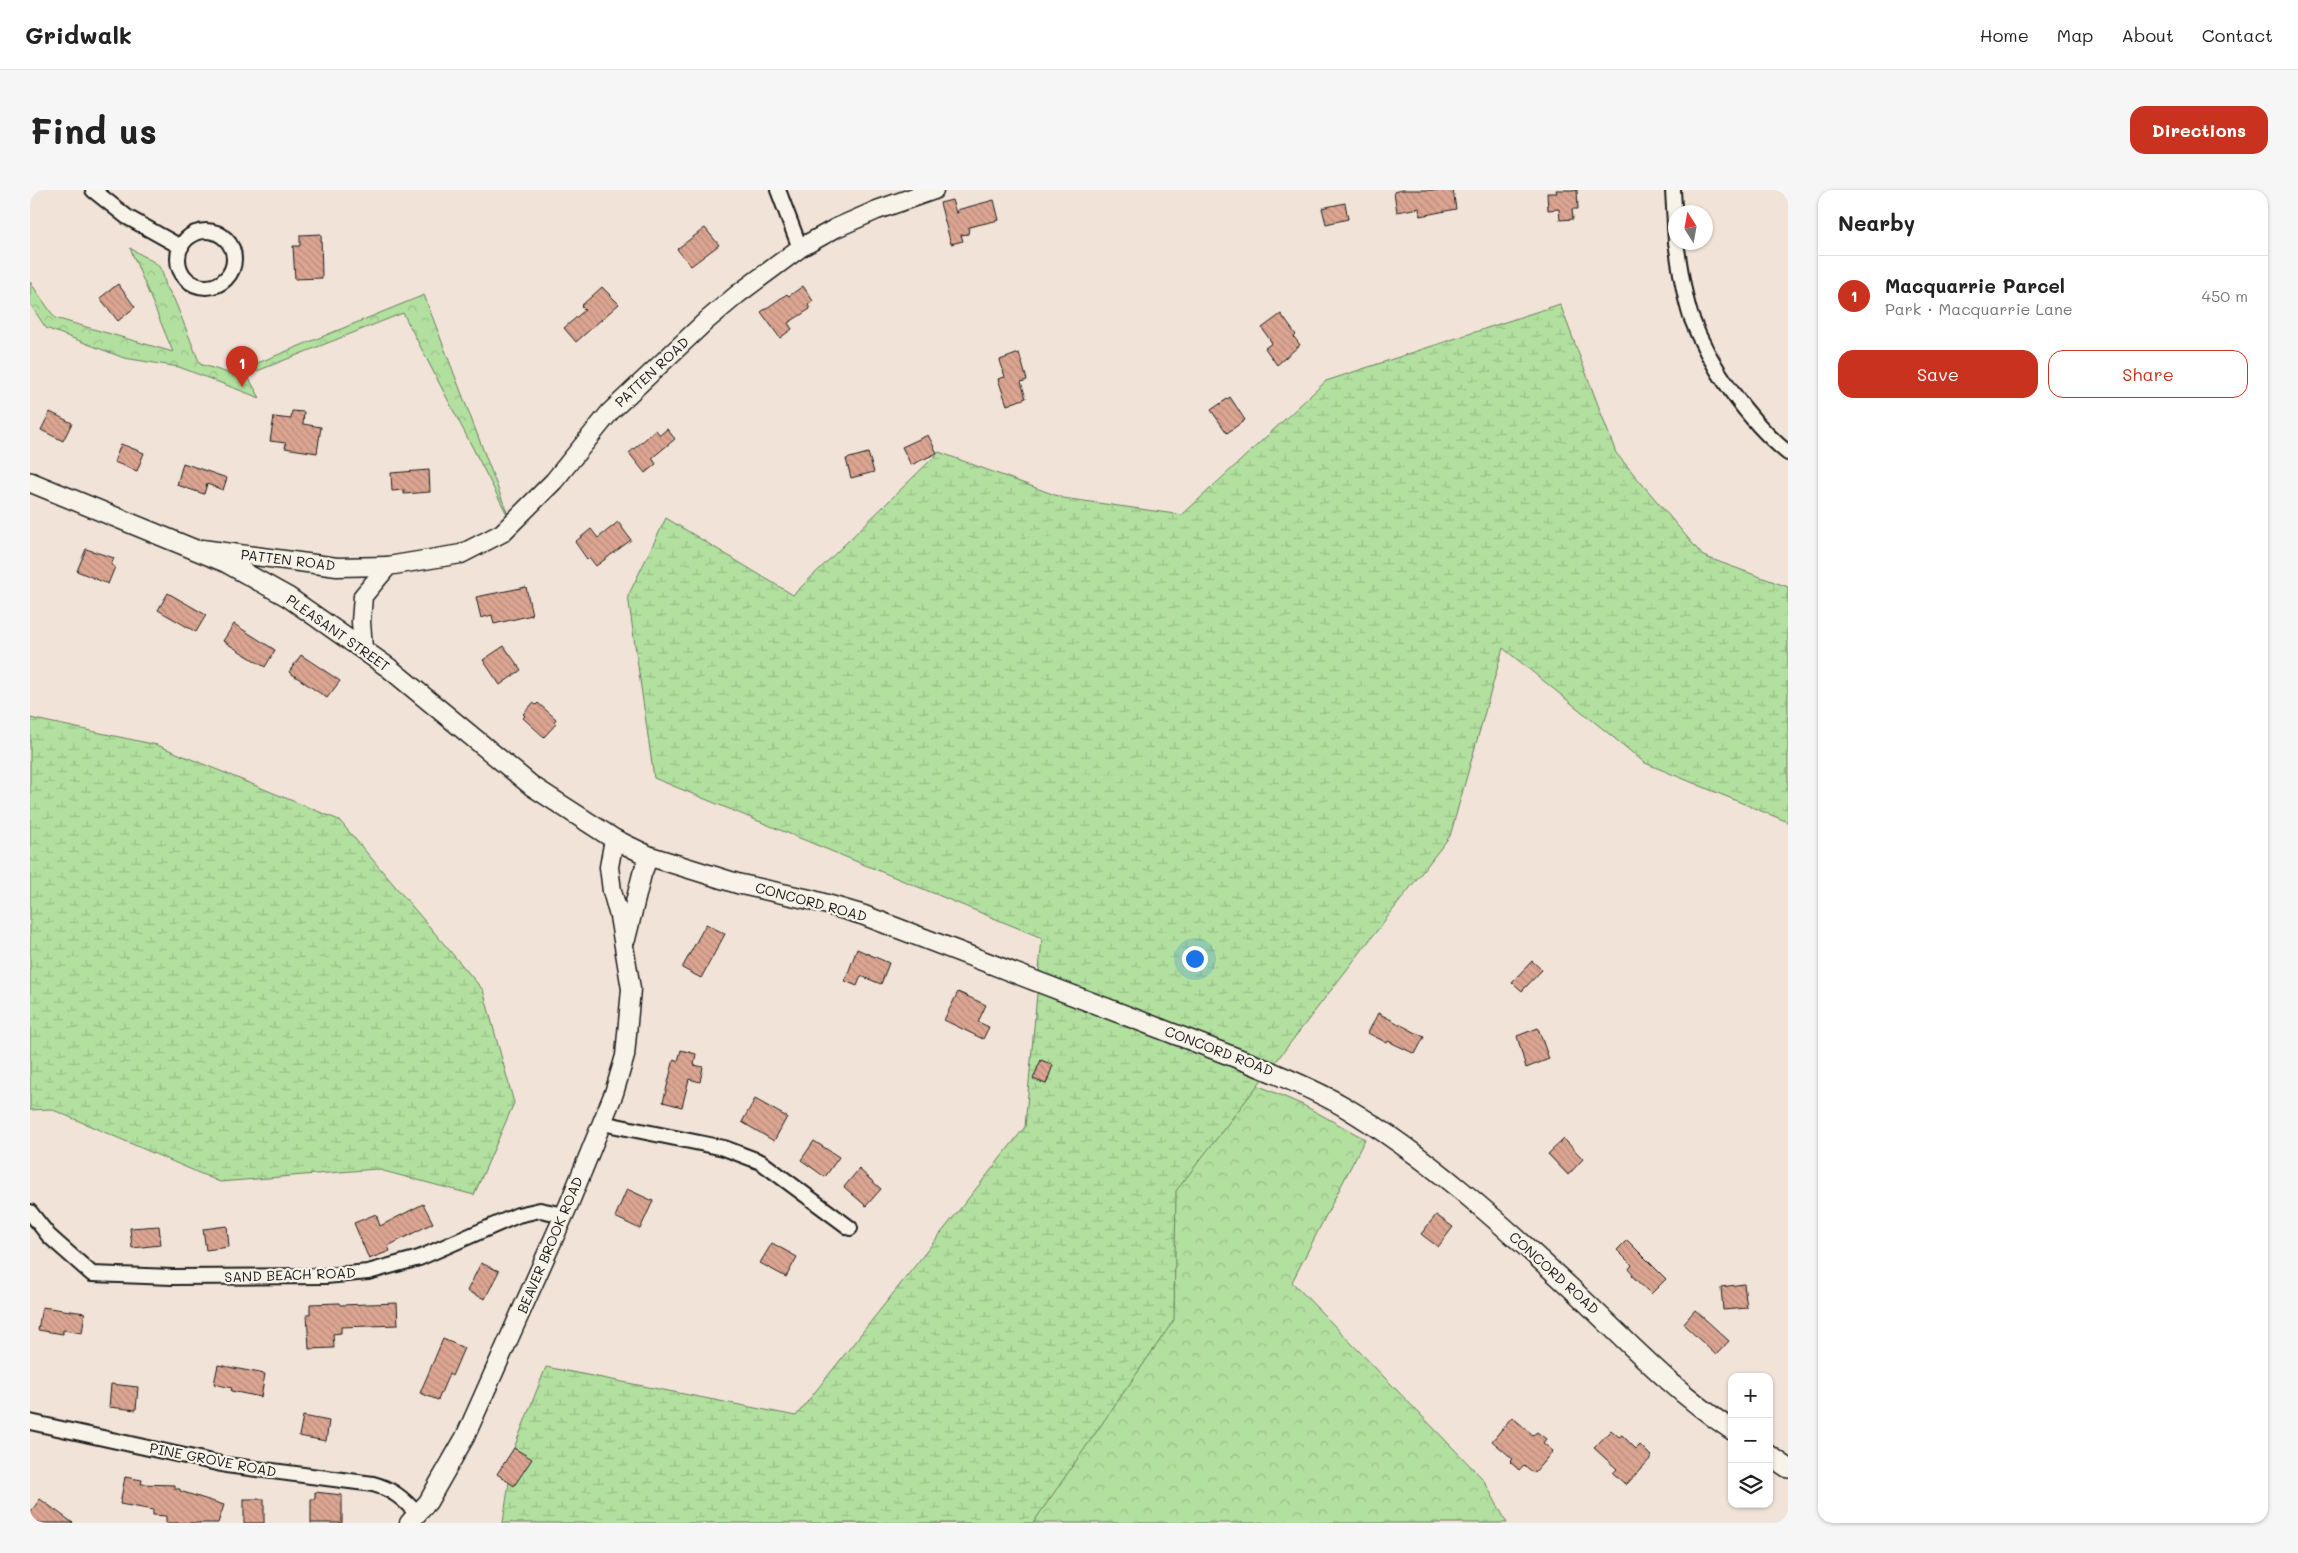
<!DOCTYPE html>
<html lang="en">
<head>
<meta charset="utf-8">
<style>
  :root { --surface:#fff; --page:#f6f6f6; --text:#222; --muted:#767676; --line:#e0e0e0; --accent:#c8321e }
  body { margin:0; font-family:Mali,sans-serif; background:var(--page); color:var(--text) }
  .controls { position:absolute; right:15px; bottom:15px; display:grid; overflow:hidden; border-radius:10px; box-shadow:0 1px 4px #0004 }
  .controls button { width:45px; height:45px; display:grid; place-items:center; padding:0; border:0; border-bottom:1px solid var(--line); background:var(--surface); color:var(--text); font:25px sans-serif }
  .compass { position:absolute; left:1638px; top:15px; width:45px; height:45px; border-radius:50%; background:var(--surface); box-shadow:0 1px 4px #0004; rotate:349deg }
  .you { position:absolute; left:1164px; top:768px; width:18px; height:18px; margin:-12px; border:4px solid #fff; border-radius:50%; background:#1a73e8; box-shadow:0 0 0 8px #1a73e833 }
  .badge { display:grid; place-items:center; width:32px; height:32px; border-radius:50%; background:var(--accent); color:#fff; font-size:16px; font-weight:700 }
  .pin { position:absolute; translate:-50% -41px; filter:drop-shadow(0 1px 2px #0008) }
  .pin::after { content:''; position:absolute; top:26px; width:18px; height:15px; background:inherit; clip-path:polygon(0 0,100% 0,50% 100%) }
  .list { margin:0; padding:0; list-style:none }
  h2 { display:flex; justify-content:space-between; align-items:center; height:65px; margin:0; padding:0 20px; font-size:21px }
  h2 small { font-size:16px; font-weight:400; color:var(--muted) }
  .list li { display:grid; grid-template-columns:32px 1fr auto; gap:15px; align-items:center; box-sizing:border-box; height:80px; padding:0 20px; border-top:1px solid var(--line) }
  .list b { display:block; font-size:19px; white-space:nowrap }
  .list p { margin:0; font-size:16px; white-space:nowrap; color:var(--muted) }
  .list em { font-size:16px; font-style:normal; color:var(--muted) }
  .actions { display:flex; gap:10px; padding:15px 20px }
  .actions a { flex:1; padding:11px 0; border:1px solid var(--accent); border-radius:15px; text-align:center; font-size:18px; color:var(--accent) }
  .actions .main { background:var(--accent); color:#fff }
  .icon { flex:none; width:28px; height:28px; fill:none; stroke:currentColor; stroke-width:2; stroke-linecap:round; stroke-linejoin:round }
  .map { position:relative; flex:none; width:1758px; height:1333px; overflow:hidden; border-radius:15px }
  header { display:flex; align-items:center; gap:30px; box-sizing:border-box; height:70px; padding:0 25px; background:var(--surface); border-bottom:1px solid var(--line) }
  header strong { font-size:24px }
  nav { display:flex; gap:28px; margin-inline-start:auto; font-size:18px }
  .intro { display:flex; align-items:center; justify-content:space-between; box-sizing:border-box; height:120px; padding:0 30px }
  h1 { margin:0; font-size:35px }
  .button { padding:12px 22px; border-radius:15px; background:var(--accent); color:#fff; font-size:18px; font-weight:700 }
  main { display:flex; gap:30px; padding:0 30px }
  aside { flex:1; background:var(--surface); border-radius:15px; box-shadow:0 1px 4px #0004 }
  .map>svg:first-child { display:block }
</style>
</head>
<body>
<header>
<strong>Gridwalk</strong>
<nav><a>Home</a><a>Map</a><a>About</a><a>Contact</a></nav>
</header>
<div class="intro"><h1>Find us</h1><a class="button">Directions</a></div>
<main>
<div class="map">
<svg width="1758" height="1333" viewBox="0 0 1758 1333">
  <defs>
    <pattern id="forest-crowns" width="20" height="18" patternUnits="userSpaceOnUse" patternTransform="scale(1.25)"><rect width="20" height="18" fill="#b2e09f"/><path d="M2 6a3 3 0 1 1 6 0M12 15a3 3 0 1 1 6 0" fill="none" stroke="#98c088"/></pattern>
    <pattern id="wetland-marsh" width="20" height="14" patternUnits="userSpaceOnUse" patternTransform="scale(1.25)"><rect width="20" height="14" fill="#b2e09f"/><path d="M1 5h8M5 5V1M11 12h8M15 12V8" fill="none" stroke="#98c088"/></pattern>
    <pattern id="building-back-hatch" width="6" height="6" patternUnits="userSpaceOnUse" patternTransform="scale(1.25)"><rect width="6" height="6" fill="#dba591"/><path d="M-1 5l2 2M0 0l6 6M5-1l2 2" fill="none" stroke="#bb8d7c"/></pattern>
  </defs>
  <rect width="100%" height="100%" fill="#f1e3d7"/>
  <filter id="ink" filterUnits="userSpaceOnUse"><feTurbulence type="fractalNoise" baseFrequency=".02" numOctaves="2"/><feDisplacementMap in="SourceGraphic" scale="10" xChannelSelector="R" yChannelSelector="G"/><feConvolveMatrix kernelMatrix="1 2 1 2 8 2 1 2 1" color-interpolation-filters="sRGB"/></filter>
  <g filter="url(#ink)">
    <g fill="url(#forest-crowns)" stroke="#677e5e">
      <polygon points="100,58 127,74 132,81 136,96 144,109 170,174 201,184 394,105 480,330 373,123 217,185 230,208 149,177 94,168 16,138 0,114 0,92 25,128 143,162"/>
      <polygon points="1209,887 1273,915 1335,949 1262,1092 1453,1289 1477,1333 806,1333"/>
    </g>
    <g fill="url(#wetland-marsh)" stroke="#677e5e">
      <polygon points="1530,114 1586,263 1673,366 1758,397 1758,632 1615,573 1473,458 1420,646 1146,1001 1144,1130 1003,1333 473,1333 484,1258 516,1177 766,1226 995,937 1012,748 624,588 598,406 636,328 763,405 909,262 1033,308 1152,325 1296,191"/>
      <polygon points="0,528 127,555 309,630 453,800 484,913 444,1005 346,979 190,992 21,919 0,920"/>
    </g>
    <g fill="url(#building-back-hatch)" stroke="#1c1c1c">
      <polygon points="1371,0 1423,0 1426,19 1390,26 1389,18 1367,22 1364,2"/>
      <polygon points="1526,0 1547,0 1548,19 1542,19 1543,29 1530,30 1529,19 1518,20 1517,3 1527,3"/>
      <polygon points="922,10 926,23 928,23 927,20 964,10 969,30 939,37 938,44 931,45 933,51 921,54 910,13"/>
      <polygon points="1315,13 1318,29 1296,34 1292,18"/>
      <polygon points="675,38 689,55 661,76 647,59"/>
      <polygon points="291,44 292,88 265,89 263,56 270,56 270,45"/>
      <polygon points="88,94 105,117 88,131 70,108"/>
      <polygon points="773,96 783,111 778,115 780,119 758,133 762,139 750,148 731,122 757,104 759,106"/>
      <polygon points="572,97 589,114 546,152 534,138 555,120 551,116"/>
      <polygon points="1251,124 1266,145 1264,147 1270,155 1247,175 1235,158 1242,153 1232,138"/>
      <polygon points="989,163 997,190 991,192 996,208 977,215 968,189 975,187 970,170"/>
      <polygon points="1200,207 1215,230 1197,243 1181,220"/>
      <polygon points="262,221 274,222 273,234 291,237 287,263 255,258 256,253 240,251 244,227 261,229"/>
      <polygon points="20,222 42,233 33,251 11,240"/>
      <polygon points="637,239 645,249 622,268 626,274 615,283 599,263 626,240 630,245"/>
      <polygon points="898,245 907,263 881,275 872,257"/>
      <polygon points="91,254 114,263 107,281 84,272"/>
      <polygon points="838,263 844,282 821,288 816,269"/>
      <polygon points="153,273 197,288 193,300 177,294 174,304 147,295"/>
      <polygon points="399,280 400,302 374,304 374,300 362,301 361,283"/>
      <polygon points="588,332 601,350 566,376 559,367 557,369 545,352 561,339 568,348"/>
      <polygon points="56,359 84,368 81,375 85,377 78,394 47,381"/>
      <polygon points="496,397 502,425 464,434 462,425 451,428 446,407"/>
      <polygon points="138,403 176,425 166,442 128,420"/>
      <polygon points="204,434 245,460 235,477 193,451"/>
      <polygon points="474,456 491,480 470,495 453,470"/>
      <polygon points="271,465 310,491 297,508 259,482"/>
      <polygon points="503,513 506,515 508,513 526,529 524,532 526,534 514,547 493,528 495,526 493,524"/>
      <polygon points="676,734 695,744 671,788 652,778"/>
      <polygon points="827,759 859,773 851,794 831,786 827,796 815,791"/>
      <polygon points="1502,771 1512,780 1492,801 1482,792"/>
      <polygon points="928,802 956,815 948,832 959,837 953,849 914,830"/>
      <polygon points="1348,823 1394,847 1385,864 1358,851 1357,853 1338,843"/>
      <polygon points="1508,838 1519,869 1496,878 1487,846"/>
      <polygon points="651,860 666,864 664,875 673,877 670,892 659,889 652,917 633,912 644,869 648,871"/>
      <polygon points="1011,870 1023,875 1016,894 1003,889"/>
      <polygon points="725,909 757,927 744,951 712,932"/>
      <polygon points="1534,949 1553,969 1538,985 1518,964"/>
      <polygon points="784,951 809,967 795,987 771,970"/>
      <polygon points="829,979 851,999 836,1016 814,997"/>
      <polygon points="597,999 623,1011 610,1039 585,1027"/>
      <polygon points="393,1014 403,1033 358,1056 360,1061 339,1069 324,1033 346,1024 350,1036"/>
      <polygon points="1406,1025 1423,1037 1408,1057 1391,1044"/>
      <polygon points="129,1036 131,1055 102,1058 100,1038"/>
      <polygon points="197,1036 199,1057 176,1060 173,1039"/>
      <polygon points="1597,1050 1636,1089 1621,1104 1602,1086 1603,1084 1599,1079 1602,1075 1587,1060"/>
      <polygon points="742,1053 767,1067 756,1087 730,1073"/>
      <polygon points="451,1073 469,1081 455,1109 437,1101"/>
      <polygon points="1714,1094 1717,1118 1693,1120 1691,1097"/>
      <polygon points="309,1113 310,1115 367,1113 368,1135 311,1137 311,1143 303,1144 304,1158 279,1159 277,1124 280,1124 280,1114"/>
      <polygon points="12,1117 55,1123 52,1143 33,1140 33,1144 8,1140"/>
      <polygon points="1665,1120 1699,1151 1686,1165 1653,1134"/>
      <polygon points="413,1149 434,1158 422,1186 419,1184 408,1210 390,1203"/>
      <polygon points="188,1175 235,1184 231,1207 201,1201 202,1198 184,1194"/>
      <polygon points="81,1194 108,1197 106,1220 79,1217"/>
      <polygon points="273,1226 299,1231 296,1251 269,1246"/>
      <polygon points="1482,1227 1503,1245 1507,1242 1516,1249 1513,1253 1523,1261 1504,1283 1494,1275 1489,1280 1480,1272 1483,1269 1462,1251"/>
      <polygon points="1581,1240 1589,1247 1592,1245 1606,1259 1610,1255 1622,1267 1596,1295 1583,1283 1587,1279 1564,1258"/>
      <polygon points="484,1258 502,1269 484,1296 467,1284"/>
      <polygon points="95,1287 112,1290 111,1294 145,1295 145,1299 150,1299 150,1301 194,1315 188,1333 136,1333 136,1326 123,1325 123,1320 90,1314"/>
      <polygon points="285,1302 312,1305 312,1333 281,1333 281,1309 285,1309"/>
      <polygon points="10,1309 43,1333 0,1333 0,1323"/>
      <rect x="214" y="1309" width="20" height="24"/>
    </g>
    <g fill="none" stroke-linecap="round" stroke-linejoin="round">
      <defs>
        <g id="minor">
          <polyline points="63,0 97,27 151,57"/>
          <polyline points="748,0 770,58"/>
          <polyline points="1643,0 1646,52"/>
          <circle cx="176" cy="69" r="28"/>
          <path d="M 1646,52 C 1650,78 1653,103 1661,127 C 1679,175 1718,231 1758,263"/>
          <polyline points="572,933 694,958 731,972 820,1038"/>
          <polyline points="0,1022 19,1046 62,1084 142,1087 296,1086 338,1082 389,1068 488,1025 510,1020 534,1025"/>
          <path d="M 0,1232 L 196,1275 L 343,1294 C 362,1299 374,1309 387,1324"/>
        </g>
        <g id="tertiary">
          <polyline points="172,359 307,377 358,376"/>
          <polyline points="333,458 331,432 333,406 358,376 431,364 472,343 524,291 580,222 676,131 708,104 770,58 806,38 847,20 904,0"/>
          <polyline points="596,749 612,684 619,666"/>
          <polyline points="379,1333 398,1312 435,1247 539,1014 584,903 595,866 601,799 589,726 582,701 579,677 584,649"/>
        </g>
        <g id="secondary">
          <path d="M 0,292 L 195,372 L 258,407 L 359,478 L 502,596 L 584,649 L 619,666 L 709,694 L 782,710 L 833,725 L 1220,873 C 1251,886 1284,899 1313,916 C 1397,966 1471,1033 1543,1100 C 1594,1148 1643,1201 1702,1240"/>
          <polyline points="1739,1265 1758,1278"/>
        </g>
      </defs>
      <use href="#minor" stroke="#1c1c1c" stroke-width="18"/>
      <use href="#tertiary" stroke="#1c1c1c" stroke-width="21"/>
      <use href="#secondary" stroke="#1c1c1c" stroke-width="22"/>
      <use href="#minor" stroke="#f7f3e8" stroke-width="14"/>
      <use href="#tertiary" stroke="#f7f3e8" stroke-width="18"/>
      <use href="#secondary" stroke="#f7f3e8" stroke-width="19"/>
    </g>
  </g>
  <g text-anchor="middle" stroke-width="4.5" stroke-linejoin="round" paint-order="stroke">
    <g font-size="14" fill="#1c1c1c" stroke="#f7f3e8">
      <text transform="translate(622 182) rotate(-43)" y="5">PATTEN ROAD</text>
      <text transform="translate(258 370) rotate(7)" y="5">PATTEN ROAD</text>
      <text transform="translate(308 443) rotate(35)" y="5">PLEASANT STREET</text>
      <text transform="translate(781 712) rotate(15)" y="5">CONCORD ROAD</text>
      <text transform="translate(1189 861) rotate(21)" y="5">CONCORD ROAD</text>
      <text transform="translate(520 1055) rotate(-67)" y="5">BEAVER BROOK ROAD</text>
      <text transform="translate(1524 1083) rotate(42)" y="5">CONCORD ROAD</text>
      <text transform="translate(260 1085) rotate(-2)" y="5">SAND BEACH ROAD</text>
      <text transform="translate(183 1270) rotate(11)" y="5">PINE GROVE ROAD</text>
    </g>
  </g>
</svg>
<div class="controls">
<button>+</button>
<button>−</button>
<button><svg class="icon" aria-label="layers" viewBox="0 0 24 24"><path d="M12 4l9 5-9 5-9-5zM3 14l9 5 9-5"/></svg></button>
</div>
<svg class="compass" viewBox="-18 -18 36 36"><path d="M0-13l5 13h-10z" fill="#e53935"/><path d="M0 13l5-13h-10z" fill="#767676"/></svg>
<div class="you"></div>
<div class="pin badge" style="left:212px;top:197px">1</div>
</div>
<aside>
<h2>Nearby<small></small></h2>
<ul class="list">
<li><span class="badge">1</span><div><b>Macquarrie Parcel</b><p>Park · Macquarrie Lane</p></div><em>450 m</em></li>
</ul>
<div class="actions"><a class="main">Save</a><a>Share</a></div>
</aside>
</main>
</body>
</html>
